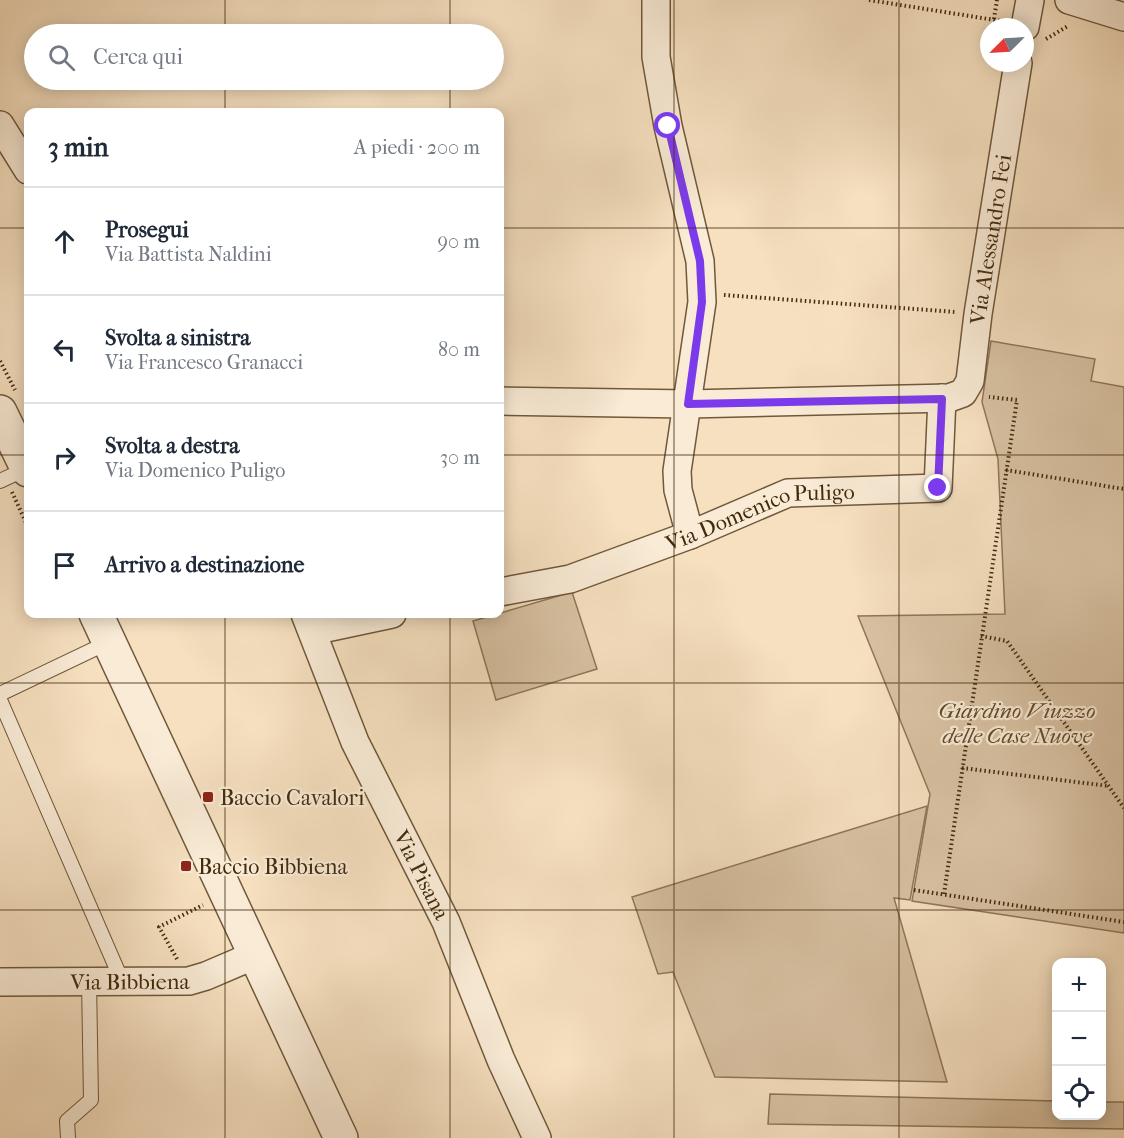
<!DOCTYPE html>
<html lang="it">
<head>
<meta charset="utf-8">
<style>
  :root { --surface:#fff; --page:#f6f6f7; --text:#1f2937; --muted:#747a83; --line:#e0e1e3 }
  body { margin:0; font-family:"IM FELL French Canon",serif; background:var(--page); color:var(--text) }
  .controls { position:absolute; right:18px; bottom:18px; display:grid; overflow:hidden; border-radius:12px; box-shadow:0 3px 15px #0003 }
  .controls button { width:54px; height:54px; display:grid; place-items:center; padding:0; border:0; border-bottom:2px solid var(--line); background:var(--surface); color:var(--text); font:30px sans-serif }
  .compass { position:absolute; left:980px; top:18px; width:54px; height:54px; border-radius:50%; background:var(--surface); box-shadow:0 3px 15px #0003; rotate:246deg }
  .stop { position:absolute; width:18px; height:18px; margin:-14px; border:4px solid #7c3aed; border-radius:50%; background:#fff }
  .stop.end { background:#7c3aed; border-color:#fff; box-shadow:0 2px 6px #0008 }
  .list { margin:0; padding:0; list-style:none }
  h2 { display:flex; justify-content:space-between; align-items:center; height:78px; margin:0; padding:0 24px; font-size:26px }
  h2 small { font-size:20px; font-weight:400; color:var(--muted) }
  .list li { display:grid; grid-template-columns:39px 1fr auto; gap:18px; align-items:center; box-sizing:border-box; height:108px; padding:0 24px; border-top:2px solid var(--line) }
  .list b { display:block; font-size:22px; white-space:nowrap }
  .list p { margin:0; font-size:20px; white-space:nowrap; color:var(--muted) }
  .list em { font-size:20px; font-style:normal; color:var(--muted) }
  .icon { flex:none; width:33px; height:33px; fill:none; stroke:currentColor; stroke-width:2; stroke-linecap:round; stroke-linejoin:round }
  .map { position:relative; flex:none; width:1124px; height:1138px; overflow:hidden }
  .search { position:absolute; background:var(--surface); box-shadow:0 3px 15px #0003; left:24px; top:24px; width:480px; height:66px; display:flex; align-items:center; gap:15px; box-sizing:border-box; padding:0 21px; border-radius:33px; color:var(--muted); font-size:22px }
  .panel { position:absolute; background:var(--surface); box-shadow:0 3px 15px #0003; left:24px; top:108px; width:480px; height:510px; border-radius:12px }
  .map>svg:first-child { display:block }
</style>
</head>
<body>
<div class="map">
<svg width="1124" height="1138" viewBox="0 0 1124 1138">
  <rect width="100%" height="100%" fill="#f6e0c0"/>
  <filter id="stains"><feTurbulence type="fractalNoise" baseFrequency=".00333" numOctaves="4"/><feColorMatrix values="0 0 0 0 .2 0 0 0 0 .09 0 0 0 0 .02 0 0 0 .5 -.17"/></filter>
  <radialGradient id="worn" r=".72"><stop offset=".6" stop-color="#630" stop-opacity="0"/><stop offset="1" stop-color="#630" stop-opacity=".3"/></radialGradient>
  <g fill="#d8c1a2" stroke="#8e7658" stroke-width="1.5">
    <polygon points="991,341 1095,359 1091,381 1124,387 1124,933 912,901 930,794 858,616 1005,614 998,459 982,402"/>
    <polygon points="572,592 597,669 496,700 473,621"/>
    <polygon points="927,806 910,900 894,898 947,1082 715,1077 673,972 658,974 632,897"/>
    <polygon points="770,1094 1056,1101 1056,1116 1102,1116 1102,1102 1124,1102 1124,1129 768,1124"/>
  </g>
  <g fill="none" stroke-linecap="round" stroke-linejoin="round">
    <defs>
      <g id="service">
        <polyline points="0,481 28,468"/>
        <polyline points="0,694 109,642"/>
        <polyline points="0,700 122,981"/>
        <polyline points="68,1138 67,1121 91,1100 89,981"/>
      </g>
      <g id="minor">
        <polyline points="656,0 656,57 668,126 700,261 702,302 677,471 678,490 690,535"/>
        <polyline points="1069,0 1124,17"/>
        <polyline points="1025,27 1030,0"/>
        <polyline points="0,125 28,170"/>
        <path id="s1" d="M 500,401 L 688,404 L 949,398 L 963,393 L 970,381 L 978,314 L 1018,63"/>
        <path id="s2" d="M 500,592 L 570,579 L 690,535 L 788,493 L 938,488 L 942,398"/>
        <path id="s3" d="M 305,614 L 355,742 L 446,922 L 501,1060 L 537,1138"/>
        <polyline points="312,631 392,614"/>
        <path id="s4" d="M 0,982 L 189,981 L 206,976 L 255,955"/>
      </g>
      <g id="tertiary">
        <polyline points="0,412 28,470"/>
        <polyline points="96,614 341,1138"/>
      </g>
    </defs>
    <use href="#service" stroke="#70583a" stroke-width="16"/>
    <use href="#minor" stroke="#70583a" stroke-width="30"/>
    <use href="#tertiary" stroke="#70583a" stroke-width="36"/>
    <g stroke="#432b0d" stroke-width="4" stroke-dasharray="1.5 3" stroke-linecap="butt">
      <polyline points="869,0 1001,21"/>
      <polyline points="994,19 997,0"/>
      <polyline points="1046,39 1068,26"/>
      <polyline points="724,295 956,312"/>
      <polyline points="0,361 15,390"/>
      <polyline points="1006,470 1124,489"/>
      <polyline points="12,492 28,527"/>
      <polyline points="981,636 1007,641 1124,808"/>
      <polyline points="962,768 1109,786"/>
      <polyline points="914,890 1124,922"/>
      <polyline points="944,894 1017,400 989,397"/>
      <polyline points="177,959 159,927 203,905"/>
    </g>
    <use href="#service" stroke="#f9ebd6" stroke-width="14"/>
    <use href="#minor" stroke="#f9ebd6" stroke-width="27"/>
    <use href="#tertiary" stroke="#f9ebd6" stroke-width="33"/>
  </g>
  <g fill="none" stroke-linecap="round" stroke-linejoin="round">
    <polyline stroke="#7c3aed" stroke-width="8" points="668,126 700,261 702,302 688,404 942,399 938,488"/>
  </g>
  <path fill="none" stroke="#432b0d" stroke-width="1.5" stroke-opacity="0.55" d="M 225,0 L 225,34M 450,0 L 450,34M 674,0 L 674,1138M 899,0 L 899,1138M 225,80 L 225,112M 450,80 L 450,112M 0,228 L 28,228M 500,228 L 1124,228M 0,455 L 28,455M 500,455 L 1124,455M 225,614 L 225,1138M 450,614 L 450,1138M 0,683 L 1124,683M 0,910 L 1124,910"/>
  <g fill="#8f2418" stroke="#f9ebd6" stroke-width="2">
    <rect x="202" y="791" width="12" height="12" rx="3"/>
    <rect x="180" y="860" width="12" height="12" rx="3"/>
  </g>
  <g text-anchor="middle" stroke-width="4.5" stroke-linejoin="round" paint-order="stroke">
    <g font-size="22" fill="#432b0d" stroke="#f9ebd6">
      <text dy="8" stroke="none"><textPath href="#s1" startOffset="621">Via Alessandro Fei</textPath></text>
      <text dy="8" stroke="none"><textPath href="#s2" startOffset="273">Via Domenico Puligo</textPath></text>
      <text dy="8" stroke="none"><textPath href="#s3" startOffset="286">Via Pisana</textPath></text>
      <text dy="8" stroke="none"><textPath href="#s4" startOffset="130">Via Bibbiena</textPath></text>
    </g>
    <g font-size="22" font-style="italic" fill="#61492b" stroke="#f9ebd6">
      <text x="1017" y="718">Giardino Viuzzo<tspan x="1017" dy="25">delle Case Nuove</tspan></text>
    </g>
    <g font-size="22" fill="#432b0d" stroke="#f9ebd6" text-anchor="start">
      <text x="220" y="805">Baccio Cavalori</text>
      <text x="198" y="874">Baccio Bibbiena</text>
    </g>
  </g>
  <rect width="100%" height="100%" filter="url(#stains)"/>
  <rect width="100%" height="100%" fill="url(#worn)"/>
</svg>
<div class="controls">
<button>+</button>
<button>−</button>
<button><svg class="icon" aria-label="locate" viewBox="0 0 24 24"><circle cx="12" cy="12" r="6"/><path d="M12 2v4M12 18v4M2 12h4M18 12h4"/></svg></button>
</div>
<svg class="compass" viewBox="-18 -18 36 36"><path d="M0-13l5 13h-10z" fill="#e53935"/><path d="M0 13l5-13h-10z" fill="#747a83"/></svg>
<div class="stop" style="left:668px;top:126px"></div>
<div class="stop end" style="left:938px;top:488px"></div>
<div class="search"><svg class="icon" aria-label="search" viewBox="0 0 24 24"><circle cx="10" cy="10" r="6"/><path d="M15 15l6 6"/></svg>Cerca qui</div>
<section class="panel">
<h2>3 min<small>A piedi · 200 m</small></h2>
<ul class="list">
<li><svg class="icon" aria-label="ahead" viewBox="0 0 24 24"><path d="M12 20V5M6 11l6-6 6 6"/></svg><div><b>Prosegui</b><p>Via Battista Naldini</p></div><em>90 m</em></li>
<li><svg class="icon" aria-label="left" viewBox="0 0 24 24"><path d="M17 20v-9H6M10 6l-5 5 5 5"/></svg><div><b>Svolta a sinistra</b><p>Via Francesco Granacci</p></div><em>80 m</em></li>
<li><svg class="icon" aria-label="right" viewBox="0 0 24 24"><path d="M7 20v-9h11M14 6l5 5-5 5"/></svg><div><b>Svolta a destra</b><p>Via Domenico Puligo</p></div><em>30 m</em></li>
<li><svg class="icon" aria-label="arrive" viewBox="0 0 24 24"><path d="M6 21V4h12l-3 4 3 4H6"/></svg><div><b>Arrivo a destinazione</b></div></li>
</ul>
</section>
</div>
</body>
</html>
